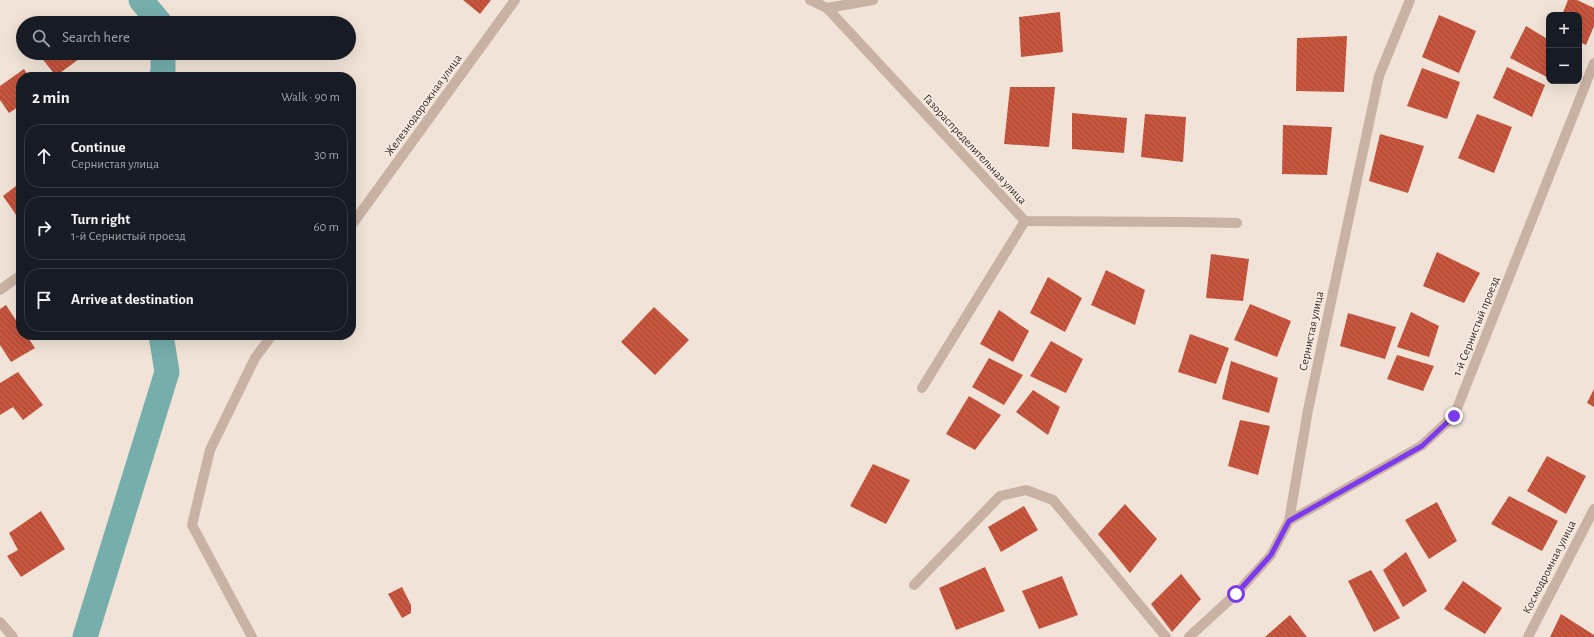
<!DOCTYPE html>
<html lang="en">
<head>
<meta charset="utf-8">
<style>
  :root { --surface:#171b24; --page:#20242c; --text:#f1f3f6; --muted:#9ea1a6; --line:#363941 }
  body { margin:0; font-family:"Alegreya Sans",sans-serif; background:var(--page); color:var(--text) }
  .controls { position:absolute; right:12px; top:12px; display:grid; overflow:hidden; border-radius:8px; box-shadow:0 4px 16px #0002 }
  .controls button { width:36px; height:36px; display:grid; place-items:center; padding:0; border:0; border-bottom:1px solid var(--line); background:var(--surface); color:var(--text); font:20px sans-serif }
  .stop { position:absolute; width:12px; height:12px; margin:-9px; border:3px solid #7c3aed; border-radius:50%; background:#fff }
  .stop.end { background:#7c3aed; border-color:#fff; box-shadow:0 1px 4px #0008 }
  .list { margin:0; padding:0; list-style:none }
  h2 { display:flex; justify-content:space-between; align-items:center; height:52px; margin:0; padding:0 16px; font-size:17px }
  h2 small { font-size:13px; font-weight:400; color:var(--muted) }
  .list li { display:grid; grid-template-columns:26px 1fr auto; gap:12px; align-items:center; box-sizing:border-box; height:64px; margin:0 8px 8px; padding:0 8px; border:1px solid var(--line); border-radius:16px }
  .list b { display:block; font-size:15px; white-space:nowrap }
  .list p { margin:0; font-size:13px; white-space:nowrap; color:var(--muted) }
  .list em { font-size:13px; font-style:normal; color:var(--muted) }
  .icon { flex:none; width:22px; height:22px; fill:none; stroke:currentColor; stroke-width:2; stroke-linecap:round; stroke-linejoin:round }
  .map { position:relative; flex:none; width:1594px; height:637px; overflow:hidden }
  .search { position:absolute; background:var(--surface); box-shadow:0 4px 16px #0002; left:16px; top:16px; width:340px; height:44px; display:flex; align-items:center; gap:10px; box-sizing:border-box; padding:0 14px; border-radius:22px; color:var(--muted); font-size:15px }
  .panel { position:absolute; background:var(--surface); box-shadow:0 4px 16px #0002; left:16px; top:72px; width:340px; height:268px; border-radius:16px }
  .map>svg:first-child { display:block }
</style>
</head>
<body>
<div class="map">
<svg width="1594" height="637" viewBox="0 0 1594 637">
  <defs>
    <pattern id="building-back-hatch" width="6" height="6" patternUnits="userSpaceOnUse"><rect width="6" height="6" fill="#c8563f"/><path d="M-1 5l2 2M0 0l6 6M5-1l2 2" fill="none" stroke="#a34735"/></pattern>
  </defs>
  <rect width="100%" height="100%" fill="#f1e3d7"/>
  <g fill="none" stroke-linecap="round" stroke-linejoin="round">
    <g stroke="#76aeac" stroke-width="25">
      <polyline points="141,0 160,23"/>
      <polyline points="161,77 163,72 163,53"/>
      <polyline points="85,637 167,372 161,335"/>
    </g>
  </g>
  <g fill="url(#building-back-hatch)">
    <polygon points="463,0 491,0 480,14"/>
    <polygon points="1568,0 1577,0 1594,8 1594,26 1586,45 1579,42 1579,15 1562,15"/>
    <polygon points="1060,12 1063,52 1021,57 1019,17"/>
    <polygon points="1439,15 1476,31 1459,73 1422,57"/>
    <polygon points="1526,26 1549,40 1549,78 1510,58"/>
    <polygon points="1347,36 1344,92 1296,91 1297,38"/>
    <polygon points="44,53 87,53 56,76 40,56"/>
    <polygon points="1507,67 1545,85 1532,117 1493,98"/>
    <polygon points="1422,68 1460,82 1447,119 1407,106"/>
    <polygon points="24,69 29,77 21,77 21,105 9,113 0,100 0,86"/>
    <polygon points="1010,87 1055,87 1049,147 1004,144"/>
    <polygon points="1072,113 1127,118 1124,153 1072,149"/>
    <polygon points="1145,114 1186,117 1183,162 1141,157"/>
    <polygon points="1477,114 1512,127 1494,173 1458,158"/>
    <polygon points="1283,125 1332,127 1327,175 1282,174"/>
    <polygon points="1380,134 1424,146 1408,193 1369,181"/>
    <polygon points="21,182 21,222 3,196"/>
    <polygon points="1437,252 1480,273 1464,303 1423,286"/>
    <polygon points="1211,254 1249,259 1243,301 1206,298"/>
    <polygon points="1106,270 1145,290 1135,325 1091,305"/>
    <polygon points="1048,277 1082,298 1065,332 1030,313"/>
    <polygon points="1250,304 1291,321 1277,357 1234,340"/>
    <polygon points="6,305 21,328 21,335 26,335 35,348 11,362 0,345 0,309"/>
    <polygon points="654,307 689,340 655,375 621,342"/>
    <polygon points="999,310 1029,331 1013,362 980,344"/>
    <polygon points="1411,312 1439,326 1429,357 1397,347"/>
    <polygon points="1348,313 1396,327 1385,359 1340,346"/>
    <polygon points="1190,334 1229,348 1216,384 1178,372"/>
    <polygon points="1051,341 1083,359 1066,393 1030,376"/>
    <polygon points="1397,355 1434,366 1423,391 1387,379"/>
    <polygon points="989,358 1023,375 1004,405 972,387"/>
    <polygon points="1231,361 1278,378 1269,413 1222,399"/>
    <polygon points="18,372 43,405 23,420 13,407 0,415 0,383"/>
    <polygon points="1594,389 1594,407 1587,403"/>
    <polygon points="1033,390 1060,407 1048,435 1016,412"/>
    <polygon points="969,396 1001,415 975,450 946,434"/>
    <polygon points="1240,420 1270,426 1258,475 1228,466"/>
    <polygon points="1547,456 1586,476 1566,514 1527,491"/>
    <polygon points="873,464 910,480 886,524 850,506"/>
    <polygon points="1509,496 1558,521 1542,551 1491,524"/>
    <polygon points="1437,502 1457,541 1429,559 1405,520"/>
    <polygon points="1125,504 1157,539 1130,573 1098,534"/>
    <polygon points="1024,506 1038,530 1001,552 988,527"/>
    <polygon points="41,511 65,549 21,577 7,556 18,550 9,533"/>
    <polygon points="1406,552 1427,591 1403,607 1383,570"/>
    <polygon points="985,567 1005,611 956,630 939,588"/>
    <polygon points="1371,570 1400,618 1374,632 1348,581"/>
    <polygon points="1181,574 1201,599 1172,632 1151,604"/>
    <polygon points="1062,576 1078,615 1039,629 1022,591"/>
    <polygon points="1463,581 1502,608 1485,634 1444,609"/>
    <polygon points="402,587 411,605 411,613 402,618 388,594"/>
    <polygon points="1561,614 1594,635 1594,637 1550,637"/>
    <polygon points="1290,615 1307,637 1265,637"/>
  </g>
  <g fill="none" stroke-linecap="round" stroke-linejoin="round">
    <g stroke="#c9b2a3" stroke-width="10">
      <polyline points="810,0 827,8 873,0"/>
      <polyline points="827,8 1025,221 1185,222 1237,223"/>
      <polyline points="351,226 515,0"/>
      <polyline points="0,290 21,275"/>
      <polyline points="922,388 1025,221"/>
      <polyline points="1289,521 1421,446 1454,416 1594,63"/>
      <polyline points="914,585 1000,496 1026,490 1053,500 1166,637"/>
      <polyline points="0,622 13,637"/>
      <polyline points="252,637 192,525 210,450 255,358 272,335"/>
      <polyline points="1189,637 1236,594 1271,555 1289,521 1308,410 1379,76 1410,0"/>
      <polyline points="1528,637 1594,509"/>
    </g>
  </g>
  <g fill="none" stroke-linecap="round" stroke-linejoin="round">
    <polyline stroke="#7c3aed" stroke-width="5" points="1236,594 1271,555 1289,521 1422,446 1454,416"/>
  </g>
  <g text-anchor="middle" stroke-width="3" stroke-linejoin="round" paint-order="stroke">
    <g font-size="12" fill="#342925" stroke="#f9ede3">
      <text transform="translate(423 105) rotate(-54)" y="4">Железнодорожная улица</text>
      <text transform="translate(975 149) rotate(47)" y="4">Газораспределительная улица</text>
      <text transform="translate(1476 326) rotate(-68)" y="4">1-й Сернистый проезд</text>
      <text transform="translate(1311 331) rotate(-78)" y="4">Сернистая улица</text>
      <text transform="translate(1549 567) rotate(-63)" y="4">Космодромная улица</text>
    </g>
  </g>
</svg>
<div class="controls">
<button>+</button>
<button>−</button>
</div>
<div class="stop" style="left:1236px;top:594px"></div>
<div class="stop end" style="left:1454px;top:416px"></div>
<div class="search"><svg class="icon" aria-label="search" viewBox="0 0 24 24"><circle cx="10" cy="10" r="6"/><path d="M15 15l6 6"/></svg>Search here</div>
<section class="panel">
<h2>2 min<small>Walk · 90 m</small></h2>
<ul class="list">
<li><svg class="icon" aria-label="ahead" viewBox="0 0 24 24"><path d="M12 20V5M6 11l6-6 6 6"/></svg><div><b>Continue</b><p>Сернистая улица</p></div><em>30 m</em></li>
<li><svg class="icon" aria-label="right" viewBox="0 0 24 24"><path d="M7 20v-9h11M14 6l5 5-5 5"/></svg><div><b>Turn right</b><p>1-й Сернистый проезд</p></div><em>60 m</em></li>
<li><svg class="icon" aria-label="arrive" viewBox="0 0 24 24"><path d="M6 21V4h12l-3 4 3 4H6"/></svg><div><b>Arrive at destination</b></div></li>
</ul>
</section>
</div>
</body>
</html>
